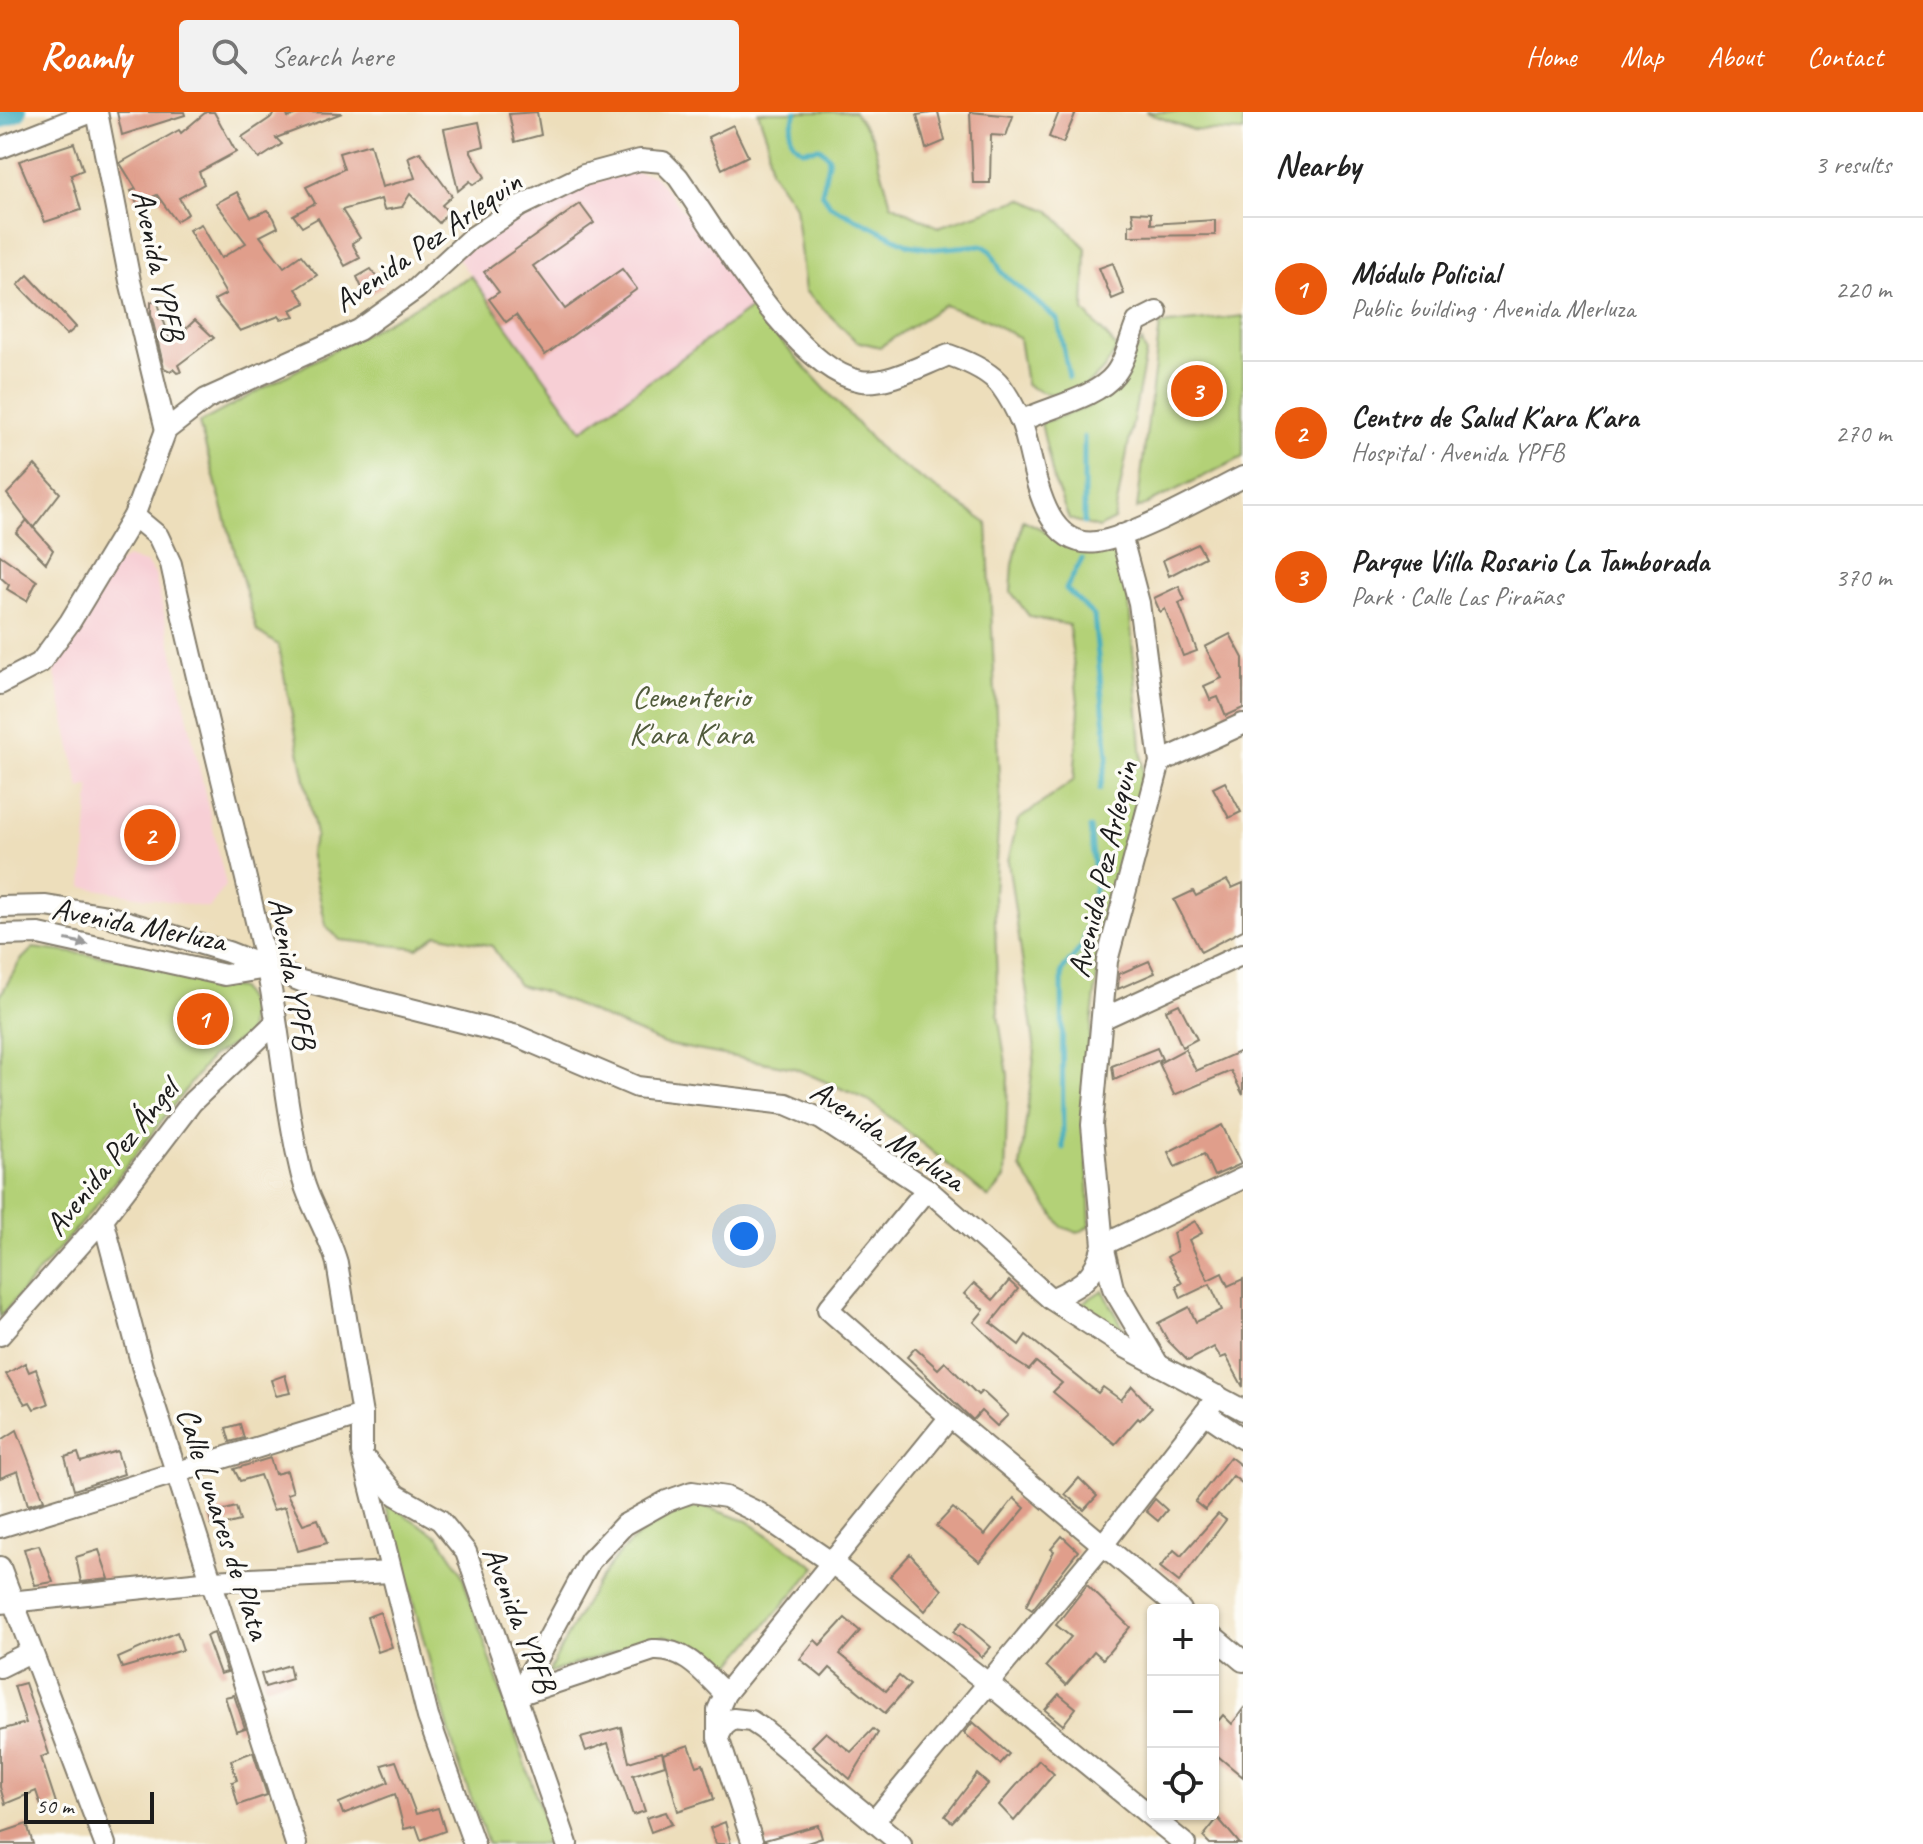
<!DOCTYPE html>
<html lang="en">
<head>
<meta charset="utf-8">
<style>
  :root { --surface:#fff; --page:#f2f2f2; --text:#222; --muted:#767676; --line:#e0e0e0; --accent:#ea580c }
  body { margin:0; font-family:Caveat,sans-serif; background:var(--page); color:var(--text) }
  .controls { position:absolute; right:24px; bottom:24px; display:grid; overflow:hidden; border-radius:8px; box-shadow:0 2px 6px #0004 }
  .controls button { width:72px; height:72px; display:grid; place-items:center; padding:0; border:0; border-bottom:2px solid var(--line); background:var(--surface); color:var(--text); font:40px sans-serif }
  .scale { position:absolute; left:24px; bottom:20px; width:130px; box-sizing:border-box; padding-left:8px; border:4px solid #1c1c1c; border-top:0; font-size:22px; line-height:28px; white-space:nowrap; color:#1c1c1c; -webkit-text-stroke:6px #fdfcf7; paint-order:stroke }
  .you { position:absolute; left:744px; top:1124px; width:28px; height:28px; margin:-20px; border:6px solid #fff; border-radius:50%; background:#1a73e8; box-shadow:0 0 0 12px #1a73e833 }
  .badge { display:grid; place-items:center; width:52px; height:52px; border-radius:50%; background:var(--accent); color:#fff; font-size:26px; font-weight:700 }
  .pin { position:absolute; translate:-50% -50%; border:4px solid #fff; box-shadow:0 2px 8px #0006 }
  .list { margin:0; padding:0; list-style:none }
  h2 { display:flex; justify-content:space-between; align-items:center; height:104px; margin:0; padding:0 32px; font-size:34px }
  h2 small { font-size:26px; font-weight:400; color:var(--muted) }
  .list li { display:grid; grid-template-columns:52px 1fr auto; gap:24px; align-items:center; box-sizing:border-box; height:144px; padding:0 32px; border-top:2px solid var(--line) }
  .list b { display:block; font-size:30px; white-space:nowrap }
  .list p { margin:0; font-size:26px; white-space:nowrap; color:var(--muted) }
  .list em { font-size:26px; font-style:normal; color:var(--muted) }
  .icon { flex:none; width:44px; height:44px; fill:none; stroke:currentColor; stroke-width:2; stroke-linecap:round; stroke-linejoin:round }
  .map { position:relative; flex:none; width:1243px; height:1732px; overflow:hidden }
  header { display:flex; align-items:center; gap:48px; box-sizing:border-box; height:112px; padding:0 40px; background:var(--accent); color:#fff }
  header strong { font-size:38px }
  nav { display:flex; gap:44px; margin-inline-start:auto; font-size:28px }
  .search { width:560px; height:72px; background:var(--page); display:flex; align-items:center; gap:20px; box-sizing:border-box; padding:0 28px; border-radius:8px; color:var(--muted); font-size:30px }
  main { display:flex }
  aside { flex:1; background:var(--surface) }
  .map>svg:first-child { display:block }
</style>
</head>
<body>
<header>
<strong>Roamly</strong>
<div class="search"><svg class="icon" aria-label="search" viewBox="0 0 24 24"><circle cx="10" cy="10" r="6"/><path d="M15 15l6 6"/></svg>Search here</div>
<nav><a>Home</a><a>Map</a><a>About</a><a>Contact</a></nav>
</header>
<main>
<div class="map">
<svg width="1243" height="1732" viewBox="0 0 1243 1732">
  <rect width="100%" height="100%" fill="#fdfcf7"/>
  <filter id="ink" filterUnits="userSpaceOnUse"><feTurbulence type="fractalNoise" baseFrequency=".0125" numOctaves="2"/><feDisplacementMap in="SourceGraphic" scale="16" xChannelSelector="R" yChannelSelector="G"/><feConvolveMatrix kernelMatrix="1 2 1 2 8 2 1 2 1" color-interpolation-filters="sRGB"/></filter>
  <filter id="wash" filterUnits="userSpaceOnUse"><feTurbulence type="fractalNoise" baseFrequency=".006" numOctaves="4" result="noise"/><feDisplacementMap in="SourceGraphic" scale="32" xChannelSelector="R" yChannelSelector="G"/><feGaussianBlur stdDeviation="1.8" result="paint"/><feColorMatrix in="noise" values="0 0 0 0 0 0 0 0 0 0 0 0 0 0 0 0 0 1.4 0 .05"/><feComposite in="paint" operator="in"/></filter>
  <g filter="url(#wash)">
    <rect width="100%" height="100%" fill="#eddebb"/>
    <g fill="#f7cfd5">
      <polygon points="632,59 654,63 758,191 582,318 457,145 551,85"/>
      <polygon points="127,446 146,451 155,462 226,773 209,796 83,775 90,674 80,677 54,557 77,525 112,455"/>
    </g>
    <g fill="#b3d177" stroke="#68764a" stroke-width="2">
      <path d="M 758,0 L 854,0 L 872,25 L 891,92 L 938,115 L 1022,87 L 1050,99 L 1086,136 L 1084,199 L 1117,236 C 1101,270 1063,298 1026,272 L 1019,226 L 985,207 L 944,193 L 880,235 L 856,229 L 805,179 L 795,94 L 770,58 L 767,26 Z"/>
      <polygon points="1146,0 1243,0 1243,20 1192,18"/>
      <polygon points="471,164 582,318 758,191 778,226 885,342 987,411 1000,688 994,781 998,903 1008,963 1005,1067 989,1086 870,989 794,956 664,932 546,880 518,873 492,834 437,822 418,836 340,828 326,814 310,740 316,723 278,533 257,519 199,311"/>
      <polygon points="1243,204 1243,345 1137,397 1160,213"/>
      <polygon points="1142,229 1146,241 1114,408 1098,416 1069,407 1054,369 1041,311 1088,295 1111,281"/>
      <polygon points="1023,408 1068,430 1115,439 1128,478 1143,660 1100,843 1084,969 1090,1114 1078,1121 1062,1115 1020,1056 1035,938 1008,749 1018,708 1074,668 1079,598 1069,513 1030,505 1011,480 1013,453"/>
      <polygon points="33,836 125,847 240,877 251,896 248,923 211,945 94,1096 0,1205 0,884 20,849"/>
      <polygon points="1103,1178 1129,1226 1081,1192"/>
      <polygon points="385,1390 439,1425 460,1457 552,1732 488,1732 457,1647"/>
      <path d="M 703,1394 L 747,1409 L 816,1455 L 724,1561 L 686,1529 L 664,1524 L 548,1561 C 586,1491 616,1409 703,1394 Z"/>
    </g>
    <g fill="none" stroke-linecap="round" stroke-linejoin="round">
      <g stroke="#3fadbd" stroke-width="5">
        <path d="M 796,0 C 790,17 785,27 802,38 L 820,36 L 829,45 L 822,81 L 831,94 L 909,133 L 934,137 L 982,133 L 991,139 L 1002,161 L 1058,208 L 1069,265"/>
        <polyline points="1084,325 1084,411"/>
        <polyline points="1082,447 1066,477 1094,504 1108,644 1100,677"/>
        <polyline points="1063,1036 1062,859 1083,833 1096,772 1090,716"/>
      </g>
      <polyline stroke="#3fadbd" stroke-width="18" points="0,8 18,0"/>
    </g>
    <g id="blocks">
      <g fill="#e09e8b">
        <polygon points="117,0 184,0 185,3 122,23"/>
        <polygon points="206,0 214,0 236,40 199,60 204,72 179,86 188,102 176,109 157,83 137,92 131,79 136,77 120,51 179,18 181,21"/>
        <polygon points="272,0 286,0 288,6 300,0 342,1 276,26 282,32 259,47 242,25 273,4"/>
        <polygon points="537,0 541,23 515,30 509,2"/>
        <polygon points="938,0 945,29 926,37 917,3"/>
        <polygon points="970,0 1013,4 1006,24 991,23 990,71 973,71"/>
        <polygon points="1059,0 1076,0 1063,31 1049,25"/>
        <polygon points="479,10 484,34 470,38 485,65 473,73 470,69 458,79 444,17"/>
        <polygon points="733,13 748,44 722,57 708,25"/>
        <polygon points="74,31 83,58 71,63 81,98 45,110 19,49"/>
        <polygon points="370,32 382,75 415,66 408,45 420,40 452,84 442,93 448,100 439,111 410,82 402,95 384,98 381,87 342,98 360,126 352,131 360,146 345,154 318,106 302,115 293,103 315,91 306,75 344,57 339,41"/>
        <polygon points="237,80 251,105 268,98 274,106 278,115 260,124 284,155 301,143 317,163 296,177 306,191 291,198 295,204 281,207 279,204 240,219 214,188 226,182 189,118 201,112 221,146 246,131 216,91"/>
        <polygon points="580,92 594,111 533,154 565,197 622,157 637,177 545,243 516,203 506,210 489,187 499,180 484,160"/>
        <polygon points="1132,100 1151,101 1151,112 1215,108 1215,123 1129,124 1129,113 1134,112"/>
        <polygon points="1113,151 1124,182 1112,187 1099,156"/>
        <polygon points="371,157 384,174 366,185 357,165"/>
        <polygon points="28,163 76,215 67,223 18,173"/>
        <polygon points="157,188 171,231 195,208 214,226 178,253 181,260 177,261 173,257 170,259 164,256 151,202 151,190"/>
        <polygon points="35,353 60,381 33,416 7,382"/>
        <polygon points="27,408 53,438 46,451 16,421"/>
        <polygon points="1198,432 1205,445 1169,464 1163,448"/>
        <polygon points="0,443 37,469 27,489 7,477 9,473 0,465"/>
        <polygon points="1179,474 1185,488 1179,491 1197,539 1183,544 1165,497 1160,500 1154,486"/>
        <polygon points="1230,522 1243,546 1243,596 1226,604 1218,585 1210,588 1204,574 1222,566 1205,535"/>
        <polygon points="1225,670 1241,700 1229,706 1213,676"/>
        <polygon points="1227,768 1232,776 1243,771 1243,818 1201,840 1174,788 1193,779 1196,784"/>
        <polygon points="1149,849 1155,861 1118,877 1119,862"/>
        <polygon points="1179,892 1197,927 1182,935 1166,898"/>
        <polygon points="1157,936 1162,947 1114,968 1112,954"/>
        <polygon points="1185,937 1196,959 1243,938 1243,983 1231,959 1174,983 1159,951"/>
        <polygon points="1222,1013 1241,1052 1214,1064 1204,1042 1175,1055 1168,1040"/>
        <polygon points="1195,1109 1202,1121 1189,1128 1208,1168 1222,1161 1228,1174 1243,1167 1243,1275 1226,1244 1221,1246 1214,1235 1188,1249 1168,1229 1158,1211 1189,1195 1196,1210 1222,1198 1210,1172 1181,1186 1176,1174 1182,1171 1167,1145 1177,1139 1173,1121"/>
        <polygon points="1009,1169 1018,1177 991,1211 1019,1233 1026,1223 1098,1281 1103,1275 1121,1288 1132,1274 1152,1296 1140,1308 1138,1306 1115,1332 1053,1280 1062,1271 1036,1250 1029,1258 1012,1247 974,1210 984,1198 964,1182 974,1171 993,1188"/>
        <polygon points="915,1236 938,1257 945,1250 978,1283 982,1279 1008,1303 997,1314 981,1299 973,1308 907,1245"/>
        <polygon points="25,1251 29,1260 36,1257 48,1292 34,1297 30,1290 25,1292 6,1262"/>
        <polygon points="285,1263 290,1281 276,1284 271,1268"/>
        <polygon points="240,1312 244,1326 230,1330 226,1316"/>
        <polygon points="17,1318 44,1388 28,1393 18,1359 0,1366 0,1329"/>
        <polygon points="117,1339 124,1362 74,1378 65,1345 78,1341 81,1350"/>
        <polygon points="1230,1345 1243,1355 1243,1372 1233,1364 1205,1398 1195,1390"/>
        <polygon points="270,1346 275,1362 287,1359 293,1380 287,1382 303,1412 318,1407 327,1431 298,1439 285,1395 273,1398 260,1363 240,1369 234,1357"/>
        <polygon points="1079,1366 1097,1384 1084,1398 1065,1382"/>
        <polygon points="1014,1386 1025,1396 980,1450 936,1414 953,1396 985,1423"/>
        <polygon points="1155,1387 1167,1398 1158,1409 1146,1399"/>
        <polygon points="236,1395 240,1409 212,1416 209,1402"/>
        <polygon points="1218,1402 1226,1408 1179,1470 1160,1455 1174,1438 1181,1444"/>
        <polygon points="1062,1424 1078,1439 1032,1498 1026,1494 1054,1439 1051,1437"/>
        <polygon points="39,1433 53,1470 35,1473 24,1437"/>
        <polygon points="99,1438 109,1467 81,1470 76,1445"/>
        <polygon points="910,1442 942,1478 925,1499 890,1464"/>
        <polygon points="1087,1473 1130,1515 1103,1547 1094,1539 1066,1573 1046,1554 1071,1525 1056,1513"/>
        <polygon points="380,1500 392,1535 378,1540 367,1505"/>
        <polygon points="845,1506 860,1519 840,1542 886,1579 899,1564 910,1573 885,1601 830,1556 822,1565 800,1547 815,1528 820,1533"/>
        <polygon points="962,1510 991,1535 982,1545 953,1520"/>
        <polygon points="177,1520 183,1538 122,1556 118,1546"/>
        <polygon points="214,1521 227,1560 220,1562 206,1524"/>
        <polygon points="289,1553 292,1567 265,1575 261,1562"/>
        <polygon points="25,1571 49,1642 41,1645 56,1691 42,1697 36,1679 5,1692 0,1675 0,1618 26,1611 14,1574"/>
        <polygon points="1059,1582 1076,1596 1063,1613 1045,1598"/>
        <polygon points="234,1583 245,1616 236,1619 225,1585"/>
        <polygon points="1243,1597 1243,1665 1213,1640 1213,1615 1223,1603 1232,1612"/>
        <polygon points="973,1610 1009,1642 1000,1652 964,1621"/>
        <polygon points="621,1615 629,1650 662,1640 665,1653 633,1663 645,1699 633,1703 608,1631 586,1639 581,1626"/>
        <polygon points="873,1617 878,1621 850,1667 812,1634 826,1620 851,1640"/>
        <polygon points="689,1633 697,1654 703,1652 714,1687 678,1699 663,1642"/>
        <polygon points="253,1640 267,1683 238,1693 232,1670 237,1668 231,1648"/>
        <polygon points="1039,1648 1054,1662 1014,1709 999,1693"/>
        <polygon points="396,1649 416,1702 438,1696 445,1719 421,1728 416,1714 404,1717 395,1682 343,1702 339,1691 389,1670 382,1653"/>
        <polygon points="977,1662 988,1672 952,1710 945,1704"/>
        <polygon points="666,1700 672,1712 651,1720 646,1706"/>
        <polygon points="1218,1706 1240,1732 1210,1732 1203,1725"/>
        <polygon points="725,1710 731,1732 716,1732 710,1716"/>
        <polygon points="27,1712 33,1732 0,1732 0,1721"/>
        <polygon points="818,1713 822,1726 804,1732 766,1732 765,1728"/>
      </g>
    </g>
  </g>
  <g filter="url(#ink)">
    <use href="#blocks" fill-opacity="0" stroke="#847d6c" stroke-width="2"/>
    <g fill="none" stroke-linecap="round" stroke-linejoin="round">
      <defs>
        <g id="minor">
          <polyline points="97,0 130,169 166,318"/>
          <polyline points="0,36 92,0"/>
          <path d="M 1021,309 C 1049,295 1097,286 1115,262 C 1126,248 1130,226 1137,210 L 1157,200"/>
          <path d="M 134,404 L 158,424 L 171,452 C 200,586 236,718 266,853 C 281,919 284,989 300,1056 C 307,1090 328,1118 337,1151 L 362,1303 L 362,1341 L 428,1605 L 474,1732"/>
          <polyline points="1121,423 1139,491 1160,650 1107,849 1092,1013 1103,1133 1113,1176 1158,1252"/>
          <path d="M 0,572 L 40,551 L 70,510 L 134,404 L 166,318 L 206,287 L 359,218 L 416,177 L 470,127 L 520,94 L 584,63 L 640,48 L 663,50 L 678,65 C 716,119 795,258 861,269 C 888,273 924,252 949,243 C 966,249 990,259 1001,274 C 1009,285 1017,300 1022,312 C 1035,349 1039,438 1097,430 C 1134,425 1207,383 1243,365"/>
          <polyline points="1160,650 1243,612"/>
          <polyline points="0,795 46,794 108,804 228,840 301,869 517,924 637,975 786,992 821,1007 927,1077 1051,1187 1125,1235 1243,1298"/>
          <polyline points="0,823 39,822 225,863 267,856"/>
          <polyline points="1102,907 1243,842"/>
          <polyline points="927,1077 828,1197 950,1305 1181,1498"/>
          <polyline points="103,1107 142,1254 296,1732"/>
          <polyline points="1103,1133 1243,1066"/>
          <path d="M 1051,1187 C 1082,1173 1094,1167 1103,1133"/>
          <polyline points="0,1223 103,1107 192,990 274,912"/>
          <polyline points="1205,1301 1243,1327"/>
          <polyline points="368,1350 396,1383 440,1408 466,1440 567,1732"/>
          <polyline points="0,1415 362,1303"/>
          <polyline points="0,1455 105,1732"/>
          <polyline points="0,1491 212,1469 391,1460"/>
          <polyline points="1213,1524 1243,1549"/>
          <polyline points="0,1555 30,1540"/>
          <polyline points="518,1583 590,1449 624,1413 667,1389 692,1380 726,1385 759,1401 832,1451 989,1572 1185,1732"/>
          <path d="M 518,1583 L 653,1538 C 685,1536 703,1560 725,1582"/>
          <polyline points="718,1625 718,1598 725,1582 950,1305"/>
          <polyline points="875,1708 1102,1434 1218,1284"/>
          <polyline points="753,1732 718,1625 724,1614 733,1607 751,1609 763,1617 901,1732"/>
        </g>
      </defs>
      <use href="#minor" stroke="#847d6c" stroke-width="24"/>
      <use href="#minor" stroke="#fff" stroke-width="20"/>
    </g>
    <defs><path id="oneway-solid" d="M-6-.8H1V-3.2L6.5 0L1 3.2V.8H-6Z" transform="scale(2)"/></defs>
    <use fill="#999" href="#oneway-solid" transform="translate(77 830) rotate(12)"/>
  </g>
  <g text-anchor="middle" stroke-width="7" stroke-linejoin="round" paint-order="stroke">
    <g font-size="32" fill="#1c1c1c" stroke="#fdfcf7">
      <text transform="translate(427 129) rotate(-35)" y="11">Avenida Pez Arlequin</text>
      <text transform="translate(159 153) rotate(78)" y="11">Avenida YPFB</text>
      <text transform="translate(1102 757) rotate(-77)" y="11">Avenida Pez Arlequin</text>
      <text transform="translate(139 812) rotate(11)" y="11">Avenida Merluza</text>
      <text transform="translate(293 861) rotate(80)" y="11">Avenida YPFB</text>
      <text transform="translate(888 1023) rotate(33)" y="11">Avenida Merluza</text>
      <text transform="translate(111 1045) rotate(-51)" y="11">Avenida Pez Ángel</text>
      <text transform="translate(224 1411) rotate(72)" y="11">Calle Lunares de Plata</text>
      <text transform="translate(520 1507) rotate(69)" y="11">Avenida YPFB</text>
    </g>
    <g font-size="32" fill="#515b3c" stroke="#fdfcf7">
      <text x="691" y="595">Cementerio<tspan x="691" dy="37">K'ara K'ara</tspan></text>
    </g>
  </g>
</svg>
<div class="controls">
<button>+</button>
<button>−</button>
<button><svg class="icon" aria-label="locate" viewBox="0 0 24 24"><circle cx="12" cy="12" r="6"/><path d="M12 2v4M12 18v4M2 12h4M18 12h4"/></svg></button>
</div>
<div class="scale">50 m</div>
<div class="you"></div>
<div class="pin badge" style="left:203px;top:907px">1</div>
<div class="pin badge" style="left:150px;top:723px">2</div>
<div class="pin badge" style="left:1197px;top:279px">3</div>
</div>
<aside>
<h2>Nearby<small>3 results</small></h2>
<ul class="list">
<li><span class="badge">1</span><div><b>Módulo Policial</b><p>Public building · Avenida Merluza</p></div><em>220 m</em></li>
<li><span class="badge">2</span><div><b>Centro de Salud K'ara K'ara</b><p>Hospital · Avenida YPFB</p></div><em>270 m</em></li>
<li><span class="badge">3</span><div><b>Parque Villa Rosario La Tamborada</b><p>Park · Calle Las Pirañas</p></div><em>370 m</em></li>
</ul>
</aside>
</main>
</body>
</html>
